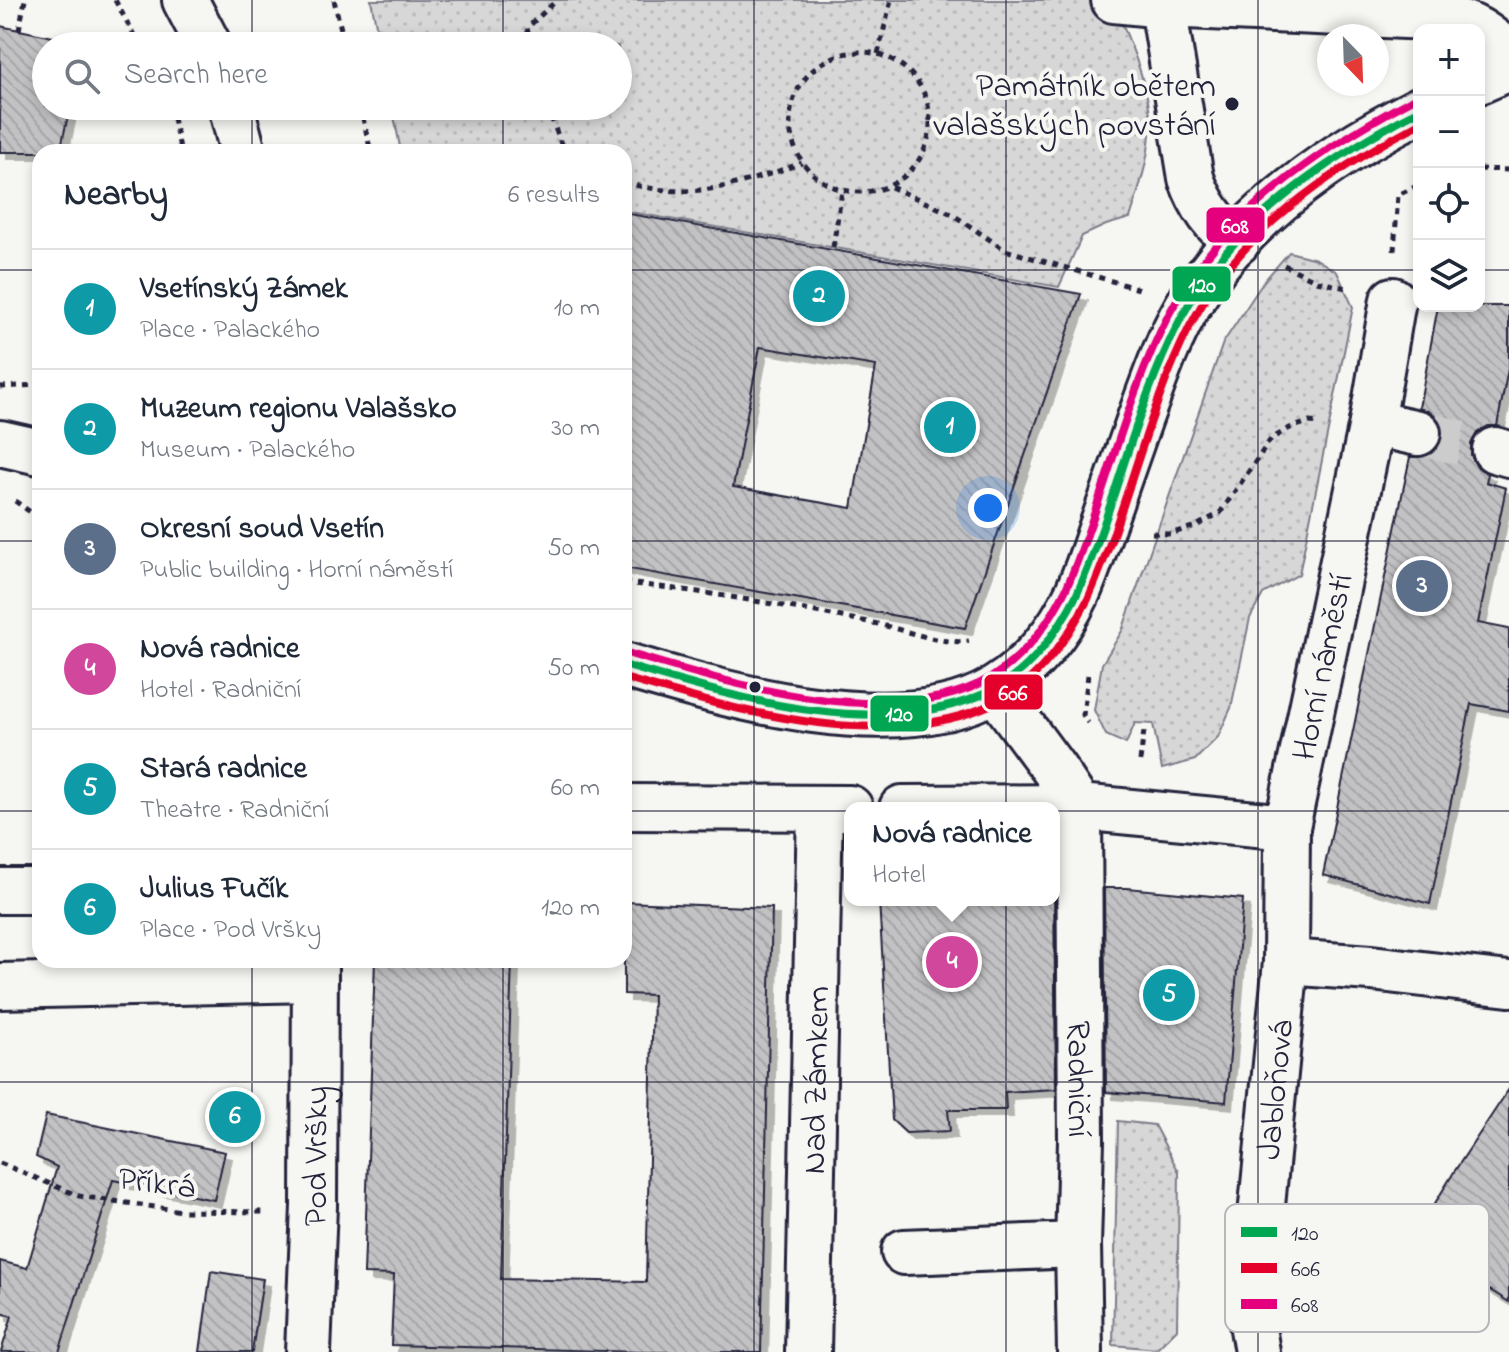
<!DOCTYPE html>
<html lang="en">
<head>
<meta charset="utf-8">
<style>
  :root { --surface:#fff; --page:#f2f2f3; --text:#1f2937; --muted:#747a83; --line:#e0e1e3; --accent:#22223b }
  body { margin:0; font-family:"Indie Flower",sans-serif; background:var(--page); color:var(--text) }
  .controls { position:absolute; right:24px; top:24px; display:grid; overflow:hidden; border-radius:16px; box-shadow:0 4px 12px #0003 }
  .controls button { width:72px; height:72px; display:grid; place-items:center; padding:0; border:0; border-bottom:2px solid var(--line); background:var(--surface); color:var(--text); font:40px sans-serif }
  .compass { position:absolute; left:1317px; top:24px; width:72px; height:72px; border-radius:50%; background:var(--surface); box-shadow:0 4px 12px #0003; rotate:157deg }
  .you { position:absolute; left:988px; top:508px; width:28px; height:28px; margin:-20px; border:6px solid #fff; border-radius:50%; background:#1a73e8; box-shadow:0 0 0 12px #1a73e833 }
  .badge { display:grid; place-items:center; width:52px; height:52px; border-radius:50%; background:var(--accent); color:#fff; font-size:26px; font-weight:700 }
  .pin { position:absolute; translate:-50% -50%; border:4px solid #fff; box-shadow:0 2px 8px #0006 }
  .popup { position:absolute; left:844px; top:802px; width:216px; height:104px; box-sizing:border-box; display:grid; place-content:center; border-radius:16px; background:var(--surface); filter:drop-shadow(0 2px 6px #0005); font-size:26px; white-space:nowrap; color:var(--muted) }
  .popup b { font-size:30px; color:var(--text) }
  .popup::after { content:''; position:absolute; left:50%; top:100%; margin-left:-16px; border:16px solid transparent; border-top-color:var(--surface) }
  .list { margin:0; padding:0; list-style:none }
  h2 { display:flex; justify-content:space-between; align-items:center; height:104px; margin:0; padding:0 32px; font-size:34px }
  h2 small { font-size:26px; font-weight:400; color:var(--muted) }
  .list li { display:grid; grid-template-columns:52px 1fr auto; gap:24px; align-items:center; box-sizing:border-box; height:120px; padding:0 32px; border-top:2px solid var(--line) }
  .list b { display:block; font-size:30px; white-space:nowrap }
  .list p { margin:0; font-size:26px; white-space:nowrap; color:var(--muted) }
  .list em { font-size:26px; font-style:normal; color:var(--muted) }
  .icon { flex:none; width:44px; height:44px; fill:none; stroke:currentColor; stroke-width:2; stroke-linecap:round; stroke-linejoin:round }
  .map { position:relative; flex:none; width:1509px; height:1352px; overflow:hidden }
  .search { position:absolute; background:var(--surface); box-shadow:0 4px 12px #0003; left:32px; top:32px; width:600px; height:88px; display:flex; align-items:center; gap:20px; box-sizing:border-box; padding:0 28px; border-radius:44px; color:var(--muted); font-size:30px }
  .panel { position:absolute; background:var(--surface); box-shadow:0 4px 12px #0003; left:32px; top:144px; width:600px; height:824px; border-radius:24px }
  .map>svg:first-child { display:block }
</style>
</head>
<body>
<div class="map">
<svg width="1509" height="1352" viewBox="0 0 1509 1352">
  <defs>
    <pattern id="park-dots" width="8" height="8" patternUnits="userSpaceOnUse" patternTransform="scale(2)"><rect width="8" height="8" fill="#d7d7d7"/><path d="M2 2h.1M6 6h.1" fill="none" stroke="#b8b8b9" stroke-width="1.8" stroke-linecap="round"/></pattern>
    <pattern id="building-back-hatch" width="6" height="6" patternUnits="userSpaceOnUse" patternTransform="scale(2)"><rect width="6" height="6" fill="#c2c2c4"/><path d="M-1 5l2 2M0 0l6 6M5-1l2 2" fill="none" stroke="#a6a6a9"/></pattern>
    <filter id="shadow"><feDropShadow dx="7" dy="7" stdDeviation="0" flood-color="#0004"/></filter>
  </defs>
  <rect width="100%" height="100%" fill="#f6f6f2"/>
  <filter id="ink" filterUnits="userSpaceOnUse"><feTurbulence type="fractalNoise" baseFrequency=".0125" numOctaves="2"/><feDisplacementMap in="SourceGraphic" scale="16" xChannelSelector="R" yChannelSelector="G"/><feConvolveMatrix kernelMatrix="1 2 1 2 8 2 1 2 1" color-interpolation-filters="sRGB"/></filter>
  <g filter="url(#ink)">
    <g fill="url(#park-dots)" stroke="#7c7c89" stroke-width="2">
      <path d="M 371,0 L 1113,0 C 1127,37 1145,74 1150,114 C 1153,147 1140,186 1130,218 L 1106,225 L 1082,236 L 1059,287 L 624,211 L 624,152 L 401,152 L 392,106 L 618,106 L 618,46 L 380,46 Z"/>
      <polygon points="1289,252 1316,259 1337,272 1353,307 1299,574 1263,594 1250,618 1231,708 1218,737 1195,760 1162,769 1153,724 1135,723 1126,744 1106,735 1094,710 1102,664 1122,631 1223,343 1264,281"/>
      <polygon points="1118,1121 1154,1125 1179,1172 1177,1329 1157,1349 1113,1345"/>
    </g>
    <g fill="url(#building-back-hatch)" stroke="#22223b" stroke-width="2" fill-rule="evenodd" filter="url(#shadow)">
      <polygon points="0,26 82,43 82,46 46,46 46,106 70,106 60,152 0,152"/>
      <path d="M 624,213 L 1081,294 L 965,628 L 624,568 ZM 760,347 L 876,366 L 852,508 L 733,487 Z"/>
      <polygon points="1438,306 1509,306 1509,364 1497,426 1488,426 1477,433 1471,444 1471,455 1477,467 1488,474 1486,482 1506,488 1478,623 1509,629 1509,711 1471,704 1430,904 1323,875 1410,457 1426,456 1437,449 1442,438 1442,426 1435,415 1419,408"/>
      <polygon points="1104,888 1127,888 1243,899 1226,1102 1106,1092"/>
      <polygon points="1054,889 1056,1089 1005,1092 1006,1110 948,1110 950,1131 906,1133 892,1120 879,900 1054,900"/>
      <polygon points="624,902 772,908 761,1352 639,1352 391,1345 394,1275 364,1274 375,960 512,960 501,1279 646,1282 653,995 624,994"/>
      <polygon points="1509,1089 1509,1302 1412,1241 1454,1172"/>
      <polygon points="46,1115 225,1152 214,1200 113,1180 59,1352 1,1352 12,1316 0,1313 0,1261 27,1268 57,1167 36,1157"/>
      <polygon points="211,1271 263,1279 252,1352 200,1352"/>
    </g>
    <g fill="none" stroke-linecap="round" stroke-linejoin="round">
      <polyline stroke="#cccccd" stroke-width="44" stroke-dasharray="44 22" stroke-linecap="butt" points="1418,433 1495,450"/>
      <defs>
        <g id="minor">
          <polyline points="185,0 209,46"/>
          <path d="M 1114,0 L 1164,5 L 1428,17 C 1467,21 1480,28 1509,54"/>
          <path d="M 1162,0 L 1191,178 C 1200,204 1214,225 1237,242"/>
          <polyline points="1479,81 1509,68"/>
          <polyline points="231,106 243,152"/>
          <polyline points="1372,423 1418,433"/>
          <polyline points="0,443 40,452"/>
          <polyline points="1495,450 1509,454"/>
          <path d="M 624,665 C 725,695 898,746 995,689 C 1031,667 1059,632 1077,594 C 1086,574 1093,553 1100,532 C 1113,494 1127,456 1140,418 C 1154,380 1167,342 1187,307 C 1239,219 1330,155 1419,110"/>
          <polyline points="995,689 1054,769 1079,807"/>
          <polyline points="624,807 850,808"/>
          <path id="s1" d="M 1079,807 L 1081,1141 L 1078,1245 L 1080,1352"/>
          <path id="s2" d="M 902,808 L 1079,807 L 1287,827 L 1372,423 L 1393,300"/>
          <polyline points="0,891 40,891"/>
          <polyline points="1286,962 1371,968 1509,984"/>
          <polyline points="0,986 315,979"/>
          <polyline points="904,1252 1078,1245"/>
          <path id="s3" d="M 308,1352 L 314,1206 L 315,960"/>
          <path id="s4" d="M 808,1352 L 820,808"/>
          <path id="s5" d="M 1257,1352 L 1251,1317 L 1286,962 L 1287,827"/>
        </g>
      </defs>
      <use href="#minor" stroke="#22223b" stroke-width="50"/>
      <g stroke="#22223b" stroke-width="5" stroke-dasharray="6 6" stroke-linecap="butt">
        <polyline points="115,0 140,46"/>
        <polyline points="334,0 345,46"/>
        <polyline points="19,30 25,0"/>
        <polyline points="531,46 527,28 557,0"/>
        <circle cx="860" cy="122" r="70"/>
        <polyline points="878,54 891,0"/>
        <polyline points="170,106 181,152"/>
        <polyline points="360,106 371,152"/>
        <polyline points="547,106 564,152"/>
        <polyline points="1479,169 1509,170"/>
        <path d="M 624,182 C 692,202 738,185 802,163"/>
        <polyline points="891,187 952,214 1005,250 1139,289"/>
        <polyline points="833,247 842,191"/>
        <polyline points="1394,251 1398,195 1419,185"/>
        <polyline points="1284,265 1317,281 1346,288"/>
        <polyline points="0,387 40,385"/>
        <polyline points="15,501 40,519"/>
        <polyline points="1152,533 1170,534 1196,526 1220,513 1271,439 1290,428 1309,422 1319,423"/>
        <path d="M 624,583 C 708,591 791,607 873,623 C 903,629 940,645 969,641"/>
        <polyline points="1088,675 1083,715 1088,723"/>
        <polyline points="1140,761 1144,731"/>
        <polyline points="0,1163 79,1196 182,1211 263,1212"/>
      </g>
      <use href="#minor" stroke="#f6f6f2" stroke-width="44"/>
      <defs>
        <path id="bus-1" d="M 624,665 C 733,697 886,745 994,689 C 1032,670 1058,631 1077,594 C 1116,505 1135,407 1180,320 C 1230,223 1325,160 1419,110"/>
        <path id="bus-2" d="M 624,678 C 735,710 892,757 1000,700 C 1040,679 1068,638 1088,599 C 1127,511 1146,413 1190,326 C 1238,233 1329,171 1419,124"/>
        <path id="bus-3" d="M 627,653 C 728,683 895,735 992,677 C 1025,656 1049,623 1066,589 C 1105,499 1124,401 1169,314 C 1221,215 1318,150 1413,99"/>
      </defs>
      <use href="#bus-1" stroke="#f6f6f2" stroke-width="14"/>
      <use href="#bus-2" stroke="#f6f6f2" stroke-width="14"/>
      <use href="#bus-3" stroke="#f6f6f2" stroke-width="14"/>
      <use href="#bus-1" stroke="#00a651" stroke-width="8"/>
      <use href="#bus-2" stroke="#e4002b" stroke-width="8"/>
      <use href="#bus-3" stroke="#e5007d" stroke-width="8"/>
    </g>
  </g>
  <path fill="none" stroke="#22223b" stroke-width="2" stroke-opacity="0.55" d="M 252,0 L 252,46M 503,0 L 503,46M 754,0 L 754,1352M 1006,0 L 1006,1352M 1258,0 L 1258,1352M 252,106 L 252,152M 503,106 L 503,152M 0,270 L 40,270M 624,270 L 1419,270M 1479,270 L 1509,270M 0,541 L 40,541M 624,541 L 1509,541M 0,811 L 40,811M 624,811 L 1509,811M 252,960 L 252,1352M 503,960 L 503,1352M 0,1082 L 1509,1082"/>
  <g fill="#22223b" stroke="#f6f6f2" stroke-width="3">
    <circle cx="1232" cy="104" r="8"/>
    <circle cx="755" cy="687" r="7"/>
  </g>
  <g text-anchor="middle" stroke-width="8" stroke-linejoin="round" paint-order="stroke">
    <g font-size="34" fill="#22223b" stroke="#f6f6f2" text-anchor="end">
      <text x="1216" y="96">Památník obětem<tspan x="1216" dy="39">valašských povstání</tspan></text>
    </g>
    <g font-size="34" fill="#22223b" stroke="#f6f6f2">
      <text dy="12" stroke="none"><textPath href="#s2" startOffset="550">Horní náměstí</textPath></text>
      <text dy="12" stroke="none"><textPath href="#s1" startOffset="272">Radniční</textPath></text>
      <text dy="12" stroke="none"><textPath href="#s4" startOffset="272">Nad Zámkem</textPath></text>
      <text dy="12" stroke="none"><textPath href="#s5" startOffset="264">Jabloňová</textPath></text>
      <text dy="12" stroke="none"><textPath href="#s3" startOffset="196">Pod Vršky</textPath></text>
      <text transform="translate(157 1181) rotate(7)" y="12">Příkrá</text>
    </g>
  </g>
  <rect x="1225" y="1204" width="264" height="128" rx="12" fill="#f6f6f2" stroke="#b6b6bb" stroke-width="2"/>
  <rect x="1241" y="1227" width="36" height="10" fill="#00a651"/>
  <rect x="1241" y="1263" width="36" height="10" fill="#e4002b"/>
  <rect x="1241" y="1299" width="36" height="10" fill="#e5007d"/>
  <g font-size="22" fill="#22223b">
    <text x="1291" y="1240">120</text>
    <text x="1291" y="1276">606</text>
    <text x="1291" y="1312">608</text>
  </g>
  <g stroke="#f6f6f2" stroke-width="3">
    <rect x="1205" y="206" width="61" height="38" rx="8" fill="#e5007d"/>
    <rect x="1171" y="265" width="61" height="38" rx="8" fill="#00a651"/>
    <rect x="983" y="673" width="61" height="38" rx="8" fill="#e4002b"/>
    <rect x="869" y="694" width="61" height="39" rx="8" fill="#00a651"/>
  </g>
  <g font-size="22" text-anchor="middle" font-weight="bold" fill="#fff">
    <text x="1235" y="233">608</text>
    <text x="1202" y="292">120</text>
    <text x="1013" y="700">606</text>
    <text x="899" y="721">120</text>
  </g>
</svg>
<div class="controls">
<button>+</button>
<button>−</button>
<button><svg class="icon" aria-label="locate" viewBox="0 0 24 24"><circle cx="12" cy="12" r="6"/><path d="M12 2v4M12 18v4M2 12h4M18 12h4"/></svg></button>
<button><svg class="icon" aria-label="layers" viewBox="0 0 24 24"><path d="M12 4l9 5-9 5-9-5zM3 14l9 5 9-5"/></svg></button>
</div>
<svg class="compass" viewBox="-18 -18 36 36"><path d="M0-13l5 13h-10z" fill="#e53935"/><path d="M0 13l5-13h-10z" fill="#747a83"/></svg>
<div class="you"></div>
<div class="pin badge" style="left:950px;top:427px;background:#0f9aa8">1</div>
<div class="pin badge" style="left:819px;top:296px;background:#0f9aa8">2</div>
<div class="pin badge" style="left:1422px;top:586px;background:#5c6f8a">3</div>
<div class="pin badge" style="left:952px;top:962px;background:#d1479c">4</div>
<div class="popup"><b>Nová radnice</b>Hotel</div>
<div class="pin badge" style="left:1169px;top:995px;background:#0f9aa8">5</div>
<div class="pin badge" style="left:235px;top:1117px;background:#0f9aa8">6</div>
<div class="search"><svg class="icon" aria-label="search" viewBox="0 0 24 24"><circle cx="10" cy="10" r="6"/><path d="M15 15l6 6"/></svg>Search here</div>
<section class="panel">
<h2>Nearby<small>6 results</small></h2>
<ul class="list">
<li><span class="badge" style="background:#0f9aa8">1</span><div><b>Vsetínský Zámek</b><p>Place · Palackého</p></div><em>10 m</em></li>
<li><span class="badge" style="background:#0f9aa8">2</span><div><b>Muzeum regionu Valašsko</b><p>Museum · Palackého</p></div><em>30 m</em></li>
<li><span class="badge" style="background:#5c6f8a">3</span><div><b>Okresní soud Vsetín</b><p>Public building · Horní náměstí</p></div><em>50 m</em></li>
<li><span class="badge" style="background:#d1479c">4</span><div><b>Nová radnice</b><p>Hotel · Radniční</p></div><em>50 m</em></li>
<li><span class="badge" style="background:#0f9aa8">5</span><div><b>Stará radnice</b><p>Theatre · Radniční</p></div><em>60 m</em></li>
<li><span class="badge" style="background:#0f9aa8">6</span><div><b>Julius Fučík</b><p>Place · Pod Vršky</p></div><em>120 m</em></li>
</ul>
</section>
</div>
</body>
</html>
